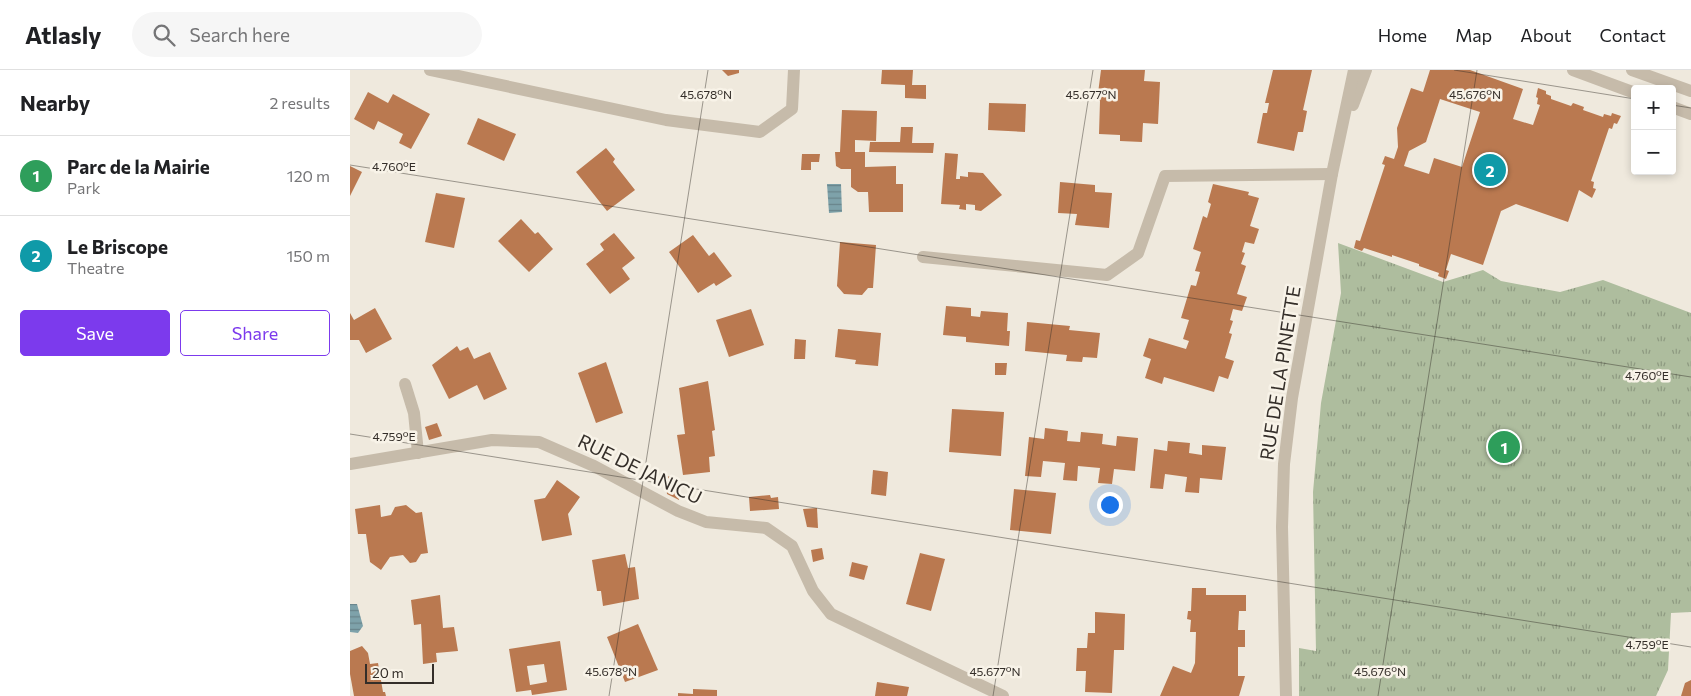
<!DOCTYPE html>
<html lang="en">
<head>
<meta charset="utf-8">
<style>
  :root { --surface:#fff; --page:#f6f6f6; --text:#202124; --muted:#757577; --line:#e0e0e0; --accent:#7c3aed }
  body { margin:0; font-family:Commissioner,sans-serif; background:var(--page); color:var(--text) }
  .controls { position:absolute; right:15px; top:15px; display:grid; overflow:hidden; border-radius:5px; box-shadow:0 2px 8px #0003 }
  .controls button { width:45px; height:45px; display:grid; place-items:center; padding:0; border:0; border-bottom:1px solid var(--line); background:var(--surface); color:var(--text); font:25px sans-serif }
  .scale { position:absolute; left:15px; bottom:12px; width:69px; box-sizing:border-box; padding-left:5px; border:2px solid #342e29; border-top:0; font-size:14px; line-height:18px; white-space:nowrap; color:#342e29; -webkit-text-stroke:4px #f8f3e8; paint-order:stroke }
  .you { position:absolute; left:759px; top:434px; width:18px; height:18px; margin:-12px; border:4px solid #fff; border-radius:50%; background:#1a73e8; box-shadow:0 0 0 8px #1a73e833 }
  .badge { display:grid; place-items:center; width:32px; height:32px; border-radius:50%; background:var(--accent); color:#fff; font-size:16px; font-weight:700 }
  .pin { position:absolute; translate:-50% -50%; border:2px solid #fff; box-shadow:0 1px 5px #0006 }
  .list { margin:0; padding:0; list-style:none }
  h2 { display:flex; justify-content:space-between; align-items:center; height:65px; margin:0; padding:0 20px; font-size:21px }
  h2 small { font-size:16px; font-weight:400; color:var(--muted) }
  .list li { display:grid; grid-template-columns:32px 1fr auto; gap:15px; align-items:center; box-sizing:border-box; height:80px; padding:0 20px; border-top:1px solid var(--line) }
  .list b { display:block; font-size:19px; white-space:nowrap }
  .list p { margin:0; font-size:16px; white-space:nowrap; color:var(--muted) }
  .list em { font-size:16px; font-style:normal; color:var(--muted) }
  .actions { display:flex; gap:10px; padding:15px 20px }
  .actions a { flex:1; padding:11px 0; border:1px solid var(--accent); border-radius:5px; text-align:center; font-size:18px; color:var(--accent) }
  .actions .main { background:var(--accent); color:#fff }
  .icon { flex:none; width:28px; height:28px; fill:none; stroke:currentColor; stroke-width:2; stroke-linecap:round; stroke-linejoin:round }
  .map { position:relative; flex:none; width:1341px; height:626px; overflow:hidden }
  header { display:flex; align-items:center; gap:30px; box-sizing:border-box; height:70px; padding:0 25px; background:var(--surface); border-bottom:1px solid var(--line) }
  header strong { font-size:24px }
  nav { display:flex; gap:28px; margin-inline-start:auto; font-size:18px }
  .search { width:350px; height:45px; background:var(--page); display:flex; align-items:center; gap:12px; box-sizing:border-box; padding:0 18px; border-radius:28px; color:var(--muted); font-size:19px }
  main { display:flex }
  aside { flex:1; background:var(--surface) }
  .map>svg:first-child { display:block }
</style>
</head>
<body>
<header>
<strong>Atlasly</strong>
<div class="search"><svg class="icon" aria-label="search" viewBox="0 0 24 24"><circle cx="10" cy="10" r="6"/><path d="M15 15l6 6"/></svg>Search here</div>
<nav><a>Home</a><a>Map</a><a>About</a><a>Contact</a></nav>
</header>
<main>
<aside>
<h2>Nearby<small>2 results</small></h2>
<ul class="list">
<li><span class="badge" style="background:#2e9e5b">1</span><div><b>Parc de la Mairie</b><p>Park</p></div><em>120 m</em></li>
<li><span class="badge" style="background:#0f9aa8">2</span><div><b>Le Briscope</b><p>Theatre</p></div><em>150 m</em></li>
</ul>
<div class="actions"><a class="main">Save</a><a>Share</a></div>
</aside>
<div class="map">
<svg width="1341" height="626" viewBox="0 0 1341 626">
  <defs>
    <pattern id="park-tufts" width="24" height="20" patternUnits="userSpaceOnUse" patternTransform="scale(1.25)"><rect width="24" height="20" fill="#aebd9e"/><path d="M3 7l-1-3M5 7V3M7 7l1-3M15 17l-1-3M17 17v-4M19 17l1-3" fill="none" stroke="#8e9a81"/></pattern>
    <pattern id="water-rules" width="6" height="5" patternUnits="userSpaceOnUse" patternTransform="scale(1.25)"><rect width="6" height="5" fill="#7ea2aa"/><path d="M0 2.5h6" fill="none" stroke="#68848a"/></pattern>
  </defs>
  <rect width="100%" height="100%" fill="#efe9dd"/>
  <polygon fill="url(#park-tufts)" points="988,173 1093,212 1133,200 1151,211 1210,222 1253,210 1341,243 1341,542 1321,543 1318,600 1306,626 949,626 949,578 966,581 963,422 971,333 991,223"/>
  <g fill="url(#water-rules)">
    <polygon points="477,114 491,114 492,142 479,143"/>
    <polygon points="0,534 7,534 13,556 8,563 0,562"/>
  </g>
  <g fill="#ba7950" fill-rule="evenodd">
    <polygon points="372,0 389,0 389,3 378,6"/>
    <polygon points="532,0 563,0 562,15 576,15 576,29 555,28 555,15 531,14"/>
    <polygon points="751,0 795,0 794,11 810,12 808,54 793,53 792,72 770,71 770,65 749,64 750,31 747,31"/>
    <polygon points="923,0 962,0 953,40 957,41 953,62 948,62 944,81 907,73 913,43 917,43 919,33 915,33"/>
    <path d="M 1080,0 L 1120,0 L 1173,19 L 1163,49 L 1183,55 L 1190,35 L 1187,34 L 1188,28 L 1186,27 L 1188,18 L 1196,21 L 1196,24 L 1201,26 L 1201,29 L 1221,36 L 1223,33 L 1234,37 L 1233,40 L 1253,47 L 1254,44 L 1261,46 L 1262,43 L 1271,46 L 1267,54 L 1264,53 L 1262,59 L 1259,58 L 1241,111 L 1244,112 L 1243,118 L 1246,119 L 1242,128 L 1229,120 L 1218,152 L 1166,134 L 1151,141 L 1133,195 L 1101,184 L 1096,200 L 1099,201 L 1096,209 L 1088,206 L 1089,203 L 1069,196 L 1069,194 L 1042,185 L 1042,187 L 1014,178 L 1012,181 L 1004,178 L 1006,170 L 1010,171 L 1035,95 L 1032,94 L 1035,86 L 1044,89 L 1048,77 L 1047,58 L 1061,18 L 1073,22 ZM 1090,29 L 1130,42 L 1112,97 L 1084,88 L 1079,104 L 1054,96 L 1059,81 L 1076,72 Z"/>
    <polygon points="18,22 38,33 43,24 80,44 61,79 49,73 53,64 28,51 24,60 4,49"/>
    <polygon points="639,33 676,34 675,62 638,60"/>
    <polygon points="492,40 527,41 526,71 505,70 505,82 515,82 515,97 546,96 546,114 553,114 553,142 519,142 518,122 508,122 501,117 501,99 491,99 486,96 485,82 490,82"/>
    <polygon points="128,48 166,64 154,91 117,74"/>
    <polygon points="551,57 563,57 562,73 584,73 583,83 519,82 520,72 550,72"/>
    <polygon points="256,78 265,89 263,92 285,120 257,141 226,102"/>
    <polygon points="595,83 608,84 606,109 610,109 610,106 618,107 618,102 633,103 652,125 631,141 625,140 625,135 616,134 616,140 609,139 610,135 591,134"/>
    <polygon points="452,84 470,84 469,92 461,92 461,100 451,100"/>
    <polygon points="0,96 12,102 0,126"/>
    <polygon points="710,112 745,115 745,122 762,123 759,158 725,155 727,144 708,143"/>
    <polygon points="863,114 899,122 898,125 909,128 900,156 909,159 904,174 895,172 892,182 895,183 891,194 896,196 887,224 897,227 892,241 883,239 880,250 883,251 879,263 882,264 875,288 884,291 878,309 869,306 864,322 814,307 812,314 795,308 801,289 793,286 799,268 836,279 839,271 833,269 839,250 831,248 841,215 846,216 850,202 845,201 851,182 843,179 853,146 857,148 861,134 858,132"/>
    <polygon points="86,123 115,128 104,178 75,172"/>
    <polygon points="171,149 185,164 188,162 203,179 179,202 148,171"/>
    <polygon points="264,163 285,188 272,198 280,209 260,224 236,194 254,180 250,174"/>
    <polygon points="343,165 359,186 364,182 382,206 366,216 364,213 348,223 319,182"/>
    <polygon points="490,172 526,175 523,218 518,218 512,225 494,224 487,216"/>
    <polygon points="596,236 621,238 621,246 630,247 631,241 658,243 657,261 660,261 659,276 616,272 616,267 593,265"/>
    <polygon points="25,238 42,269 16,283 9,270 0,270 0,243 4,250"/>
    <polygon points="401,239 414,275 379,287 366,250"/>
    <polygon points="677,252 720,256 719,260 750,263 747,288 733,287 732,292 716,291 717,285 675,281"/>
    <polygon points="488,259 531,263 528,296 505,294 506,290 485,287"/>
    <polygon points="445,269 456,270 455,289 444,289"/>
    <polygon points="107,276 110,281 118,277 124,289 140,282 157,319 134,330 127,315 99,329 82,295"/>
    <polygon points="256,292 273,343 246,353 228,303"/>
    <polygon points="645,293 657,293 656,305 645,305"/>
    <polygon points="358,311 365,360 362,361 365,386 359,387 360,402 333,405 327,365 335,364 329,318"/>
    <polygon points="602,339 654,342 651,386 599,382"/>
    <polygon points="87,353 92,366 79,370 75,357"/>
    <polygon points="695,358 718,361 717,371 730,372 731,362 753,364 752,374 766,376 767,366 788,368 785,401 764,399 762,414 748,413 750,398 728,396 727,411 713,410 715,393 693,391 691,407 675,406 679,367 694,369"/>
    <polygon points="818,371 840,373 839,383 852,385 852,375 876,377 872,410 850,408 849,423 835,422 837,407 815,404 813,419 800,418 804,379 817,381"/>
    <polygon points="523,400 538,402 536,426 521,424"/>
    <polygon points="322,406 323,417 328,417 329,430 317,424 315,407"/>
    <polygon points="207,410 230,427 218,444 222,465 192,471 184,430 195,428"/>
    <polygon points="664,419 706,423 701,464 660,460"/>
    <polygon points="420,425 421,428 428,427 429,439 400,441 399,427"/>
    <polygon points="30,435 31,447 41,445 45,437 56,435 66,443 72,442 78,483 71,484 66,492 60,493 53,485 40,487 31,500 20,492 16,464 8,464 5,439"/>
    <polygon points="467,438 468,458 457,457 453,439"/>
    <polygon points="472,478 474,489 463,492 461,480"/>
    <polygon points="570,483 595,489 581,541 556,534"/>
    <polygon points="275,484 278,498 285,497 289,529 253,536 251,521 247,521 242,490"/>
    <polygon points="502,492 518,496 514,510 499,506"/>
    <polygon points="842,518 856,518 856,525 896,525 896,541 889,541 888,560 895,560 895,577 888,577 888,606 895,606 889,626 810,626 823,596 841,603 845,593 846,562 840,562 841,550 837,549 838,541 841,541"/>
    <polygon points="90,525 93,558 104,557 108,581 86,583 87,592 73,594 71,554 64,555 61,530"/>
    <polygon points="745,542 775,544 774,580 764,580 762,623 735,622 736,601 726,601 727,578 737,578 738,563 745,563"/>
    <polygon points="288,554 308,600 275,612 257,567"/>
    <path d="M 210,571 L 217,620 L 182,625 L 181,620 L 166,622 L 159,579 ZM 194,594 L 197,612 L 180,615 L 177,596 Z"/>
    <polygon points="12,576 18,583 20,594 28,593 33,622 35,622 36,626 4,626 0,604 0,581"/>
    <polygon points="1341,610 1341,626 1331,626 1335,613"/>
    <polygon points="527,612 559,617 557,626 525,626"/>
    <polygon points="343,619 367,620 367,626 328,626 328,623 343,624"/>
  </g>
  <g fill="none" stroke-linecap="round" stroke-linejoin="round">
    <g stroke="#c6bbaa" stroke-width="12">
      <polyline points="80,0 316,50 410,62 442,39 444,0"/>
      <polyline points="1223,0 1285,23"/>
      <polyline points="1282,0 1341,21"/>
      <polyline points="1003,35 1016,0"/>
      <polyline points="1322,37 1341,44"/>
      <polyline points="573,187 757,205 788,183 815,106 982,104"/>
      <polyline points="55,314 64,343 68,383"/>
      <polyline points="0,394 142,370 189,372 244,396 328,441 356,452 416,458 442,476 463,521 481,544 653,626"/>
      <polyline points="936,626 932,457 934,394 942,328 982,104 1004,0"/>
    </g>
  </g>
  <path fill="none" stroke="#342e29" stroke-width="1" stroke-opacity="0.45" d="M 1104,0 L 1285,29M 1322,35 L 1341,38M 0,95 L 1341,307M 0,364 L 1341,577M 259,626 L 358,0M 643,626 L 743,0M 1028,626 L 1127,0"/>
  <g text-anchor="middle" stroke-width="5" stroke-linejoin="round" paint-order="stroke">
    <g font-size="19" fill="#342e29" stroke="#f8f3e8">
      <text transform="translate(930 303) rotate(-81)" y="7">RUE DE LA PINETTE</text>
      <text transform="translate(290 399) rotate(26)" y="7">RUE DE JANICU</text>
    </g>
  </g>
  <g font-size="12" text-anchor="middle" fill="#342e29" stroke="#f8f3e8" stroke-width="5" stroke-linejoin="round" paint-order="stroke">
    <text x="356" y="29">45.678°N</text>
    <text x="741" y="29">45.677°N</text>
    <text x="1125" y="29">45.676°N</text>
    <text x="44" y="101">4.760°E</text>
    <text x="1297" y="310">4.760°E</text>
    <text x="44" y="371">4.759°E</text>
    <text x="1297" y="579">4.759°E</text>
    <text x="261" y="606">45.678°N</text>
    <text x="645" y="606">45.677°N</text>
    <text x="1030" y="606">45.676°N</text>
  </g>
</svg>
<div class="controls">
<button>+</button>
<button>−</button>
</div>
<div class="scale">20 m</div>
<div class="you"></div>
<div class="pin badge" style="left:1154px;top:377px;background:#2e9e5b">1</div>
<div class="pin badge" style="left:1140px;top:100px;background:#0f9aa8">2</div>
</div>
</main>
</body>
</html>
